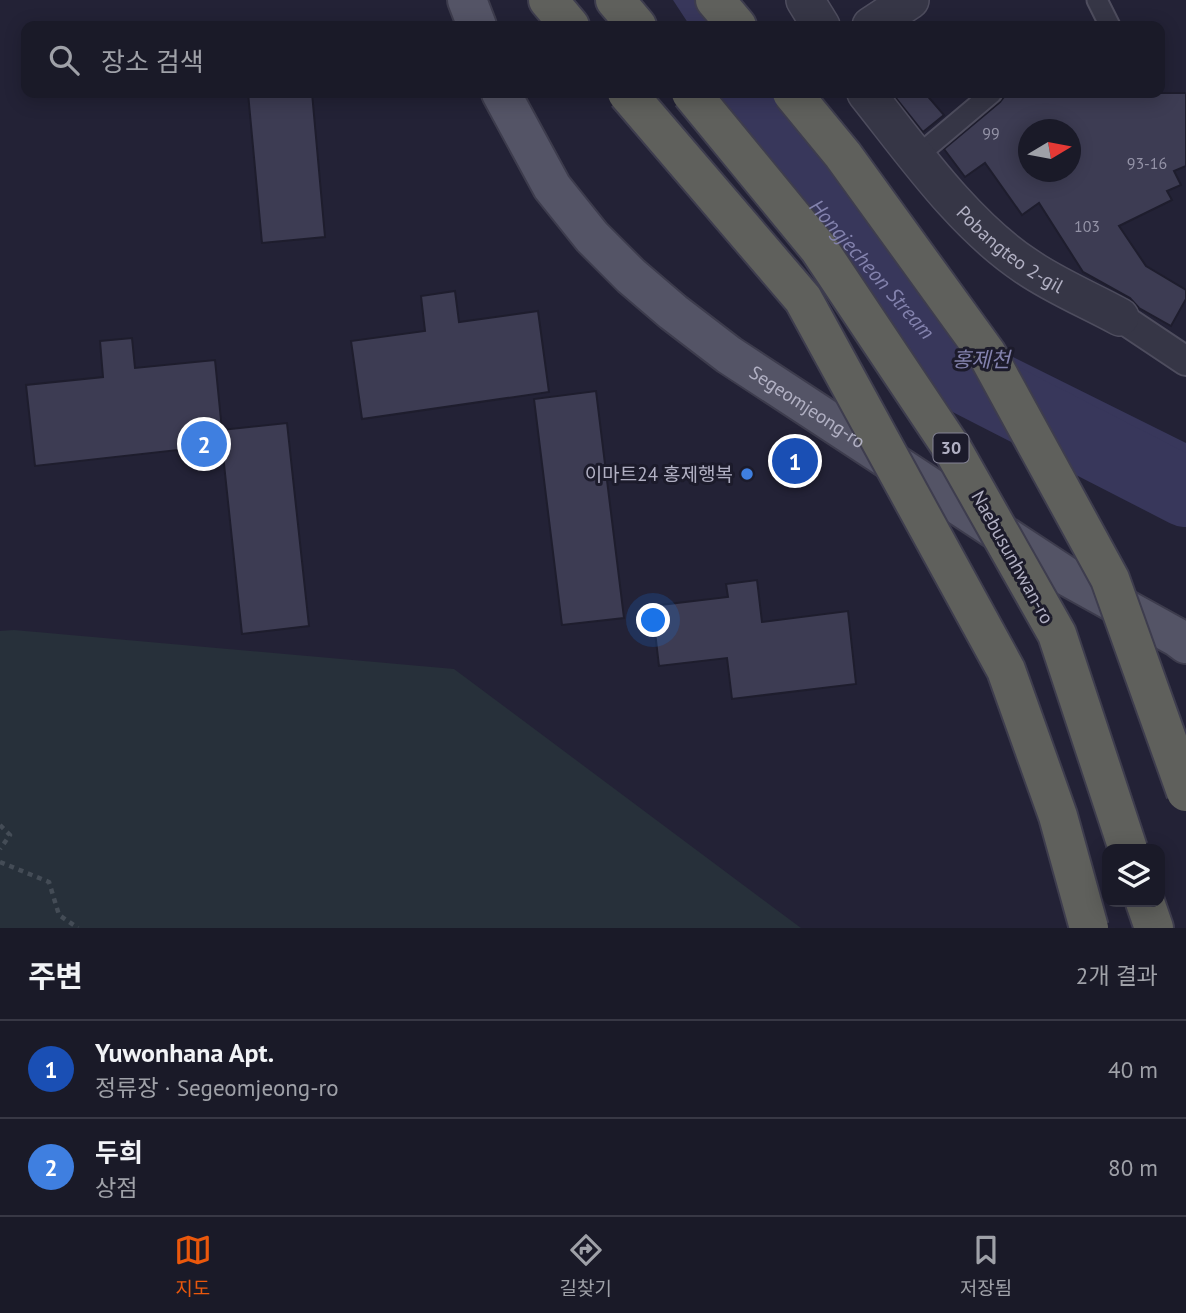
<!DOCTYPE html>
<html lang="ko">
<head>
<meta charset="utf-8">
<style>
  :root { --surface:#1a1a28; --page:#272734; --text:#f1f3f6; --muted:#9fa1a8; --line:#383845; --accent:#ea580c }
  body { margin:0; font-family:"PT Sans","Noto Sans KR",sans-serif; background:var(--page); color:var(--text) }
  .controls { position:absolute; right:21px; bottom:21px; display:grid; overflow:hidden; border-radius:14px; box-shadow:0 4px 18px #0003 }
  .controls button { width:63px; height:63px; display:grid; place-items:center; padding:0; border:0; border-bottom:2px solid var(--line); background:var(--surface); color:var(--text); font:35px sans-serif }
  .compass { position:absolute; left:1018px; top:119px; width:63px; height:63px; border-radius:50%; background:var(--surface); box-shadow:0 4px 18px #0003; rotate:80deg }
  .you { position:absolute; left:654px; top:621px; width:24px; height:24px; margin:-18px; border:5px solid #fff; border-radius:50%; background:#1a73e8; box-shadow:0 0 0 10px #1a73e833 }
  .badge { display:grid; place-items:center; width:46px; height:46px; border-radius:50%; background:var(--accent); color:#fff; font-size:23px; font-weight:700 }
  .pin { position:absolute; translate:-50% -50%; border:4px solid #fff; box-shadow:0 2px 7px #0006 }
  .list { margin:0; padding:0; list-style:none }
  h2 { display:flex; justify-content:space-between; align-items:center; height:91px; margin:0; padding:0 28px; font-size:30px }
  h2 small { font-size:23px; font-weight:400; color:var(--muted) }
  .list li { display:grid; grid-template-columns:46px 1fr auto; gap:21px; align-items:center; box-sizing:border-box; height:98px; padding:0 28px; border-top:2px solid var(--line) }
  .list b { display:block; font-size:26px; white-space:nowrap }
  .list p { margin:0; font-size:23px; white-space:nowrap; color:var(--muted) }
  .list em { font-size:23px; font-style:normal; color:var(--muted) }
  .icon { flex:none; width:38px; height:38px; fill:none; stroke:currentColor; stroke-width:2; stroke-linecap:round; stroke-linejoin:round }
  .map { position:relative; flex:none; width:1186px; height:928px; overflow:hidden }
  .search { position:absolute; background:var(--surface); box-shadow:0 4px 18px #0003; left:21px; right:21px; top:21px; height:77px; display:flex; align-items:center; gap:18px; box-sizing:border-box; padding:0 24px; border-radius:14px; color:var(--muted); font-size:26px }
  .sheet { height:287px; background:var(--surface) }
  nav { display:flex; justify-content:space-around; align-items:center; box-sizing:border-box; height:98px; border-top:2px solid var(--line); background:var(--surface); font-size:19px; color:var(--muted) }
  nav a { display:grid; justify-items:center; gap:4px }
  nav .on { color:var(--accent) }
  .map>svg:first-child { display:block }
</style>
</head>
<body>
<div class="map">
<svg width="1186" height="928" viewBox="0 0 1186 928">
  <rect width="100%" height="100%" fill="#232236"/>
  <polygon fill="#27303a" points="14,630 454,669 801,928 0,928 0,631"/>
  <g fill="#38375b">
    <polygon points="673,0 722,0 738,26 690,26"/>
    <polygon points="732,93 779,93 1005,353 1186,443 1186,492 969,381 772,155"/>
  </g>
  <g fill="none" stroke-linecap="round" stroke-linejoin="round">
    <path stroke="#38375b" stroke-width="70" id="s1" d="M 735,93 L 772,155 L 969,381 L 1186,492"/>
  </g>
  <g fill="#3d3c53" stroke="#1e1d2d" stroke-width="2" fill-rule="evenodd">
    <polygon points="248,93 312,93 325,237 262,243"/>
    <polygon points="892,93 925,93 944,115 923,132"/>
    <path d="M 1007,93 L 1186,93 L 1186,166 L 1174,171 L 1181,185 L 1167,191 L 1172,200 L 1119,226 L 1146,266 L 1186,290 L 1186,299 L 1171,326 L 1139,308 L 1130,298 L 1083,272 L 1039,203 L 1022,215 L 985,163 L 965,177 L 944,149 L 1000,102 ZM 1028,130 L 1070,130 L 1070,172 L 1028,172 Z"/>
    <polygon points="455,291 459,322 538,311 549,392 362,419 351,341 425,331 421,296"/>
    <polygon points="132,338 135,368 215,360 222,430 287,423 309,626 242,634 222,445 35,466 26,385 103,377 100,341"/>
    <polygon points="596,391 624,618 562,625 534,399"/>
    <polygon points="757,580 762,622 848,611 856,684 732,699 727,658 659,666 652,606 728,597 726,584"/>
  </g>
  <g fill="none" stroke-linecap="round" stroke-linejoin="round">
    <defs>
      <g id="service">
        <polyline points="1097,0 1110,26"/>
        <polyline points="916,157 992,93"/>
      </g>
      <polyline id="pedestrian" points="1120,317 1186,361"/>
      <g id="minor">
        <polyline points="805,0 821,26"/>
        <polyline points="871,26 910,0"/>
        <path id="s2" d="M 866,93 C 913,152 963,224 1026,266 C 1055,286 1089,300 1120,317"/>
      </g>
      <g id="primary">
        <polyline points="467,0 477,26"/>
        <path id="s3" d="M 501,93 L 552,187 L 592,237 L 631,276 L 673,312 L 729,355 L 1066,576 L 1178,638 L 1186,644"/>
      </g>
      <g id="trunk">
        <polyline points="548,0 570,26"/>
        <polyline points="615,0 637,26"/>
        <polyline points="715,0 737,26"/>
        <polyline points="1145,902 1154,928"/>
      </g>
    </defs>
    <use href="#service" stroke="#4e4d5e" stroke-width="23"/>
    <use href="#pedestrian" stroke="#4e4d5e" stroke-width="32"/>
    <use href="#minor" stroke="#4e4d5e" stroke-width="40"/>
    <use href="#primary" stroke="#3d3c4d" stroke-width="42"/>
    <use href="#trunk" stroke="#3e3d4e" stroke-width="42"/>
    <g stroke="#444c56" stroke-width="4.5" stroke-dasharray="5 5" stroke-linecap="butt">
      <polyline points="0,825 10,835 0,849"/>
      <polyline points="0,862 49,882 59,915 78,928"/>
    </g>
    <use href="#service" stroke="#363646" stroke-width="19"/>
    <use href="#pedestrian" stroke="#363646" stroke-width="28"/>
    <use href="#minor" stroke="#363646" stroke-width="37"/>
    <use href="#primary" stroke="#545466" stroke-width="38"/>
    <use href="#trunk" stroke="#5f605c" stroke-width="38"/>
    <defs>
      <g id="trunk-bridge">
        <polyline points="627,93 803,299 1006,670 1058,816 1089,928"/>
        <polyline points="691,93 819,249 953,450 1057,634 1128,849"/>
        <polyline points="792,93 843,155 987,354 1110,579 1186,792"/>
      </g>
    </defs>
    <use href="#trunk-bridge" stroke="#3e3d4e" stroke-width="42" stroke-linecap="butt"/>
    <use href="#trunk-bridge" stroke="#5f605c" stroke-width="38"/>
  </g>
  <circle fill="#3f7fe0" stroke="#1c1b2b" stroke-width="2.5" cx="747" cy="474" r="7"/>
  <g text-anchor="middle" stroke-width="6" stroke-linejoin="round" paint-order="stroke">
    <g font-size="16" fill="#9493a7">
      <text x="991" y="139">99</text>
      <text x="1147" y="169">93-16</text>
      <text x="1087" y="232">103</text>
    </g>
    <rect fill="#1c1b2b" stroke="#848395" stroke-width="2" x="933.5" y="433.5" width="35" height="29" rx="5"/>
    <g font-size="18" font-weight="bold" fill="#b1b0c3">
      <text x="951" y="454">30</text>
    </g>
    <g font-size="19" fill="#b1b0c3" stroke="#1c1b2b">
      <text dy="7" stroke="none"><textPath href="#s2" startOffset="214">Pobangteo 2-gil</textPath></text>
      <text dy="7" stroke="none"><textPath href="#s3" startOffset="446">Segeomjeong-ro</textPath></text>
      <text transform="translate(1013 557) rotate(61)" y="7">Naebusunhwan-ro</text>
    </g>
    <g font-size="19" fill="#b1b0c3" stroke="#1c1b2b" text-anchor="end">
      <text x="733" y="481">이마트24 홍제행복</text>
    </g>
    <g font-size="21" font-style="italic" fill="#8382ad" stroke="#1c1b2b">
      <text dy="7" stroke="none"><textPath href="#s1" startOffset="224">Hongjecheon Stream</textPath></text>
      <text x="981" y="367">홍제천</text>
    </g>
  </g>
</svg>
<div class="controls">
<button><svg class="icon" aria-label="layers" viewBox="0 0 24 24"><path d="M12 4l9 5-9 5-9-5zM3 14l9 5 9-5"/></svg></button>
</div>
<svg class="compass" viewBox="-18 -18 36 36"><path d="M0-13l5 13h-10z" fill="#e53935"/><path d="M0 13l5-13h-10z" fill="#9fa1a8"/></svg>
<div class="you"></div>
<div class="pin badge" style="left:795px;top:461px;background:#1a4fb4">1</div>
<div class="pin badge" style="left:204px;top:444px;background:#3f7fe0">2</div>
<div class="search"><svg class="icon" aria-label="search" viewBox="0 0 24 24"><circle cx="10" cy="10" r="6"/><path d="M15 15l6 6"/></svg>장소 검색</div>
</div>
<section class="sheet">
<h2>주변<small>2개 결과</small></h2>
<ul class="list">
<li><span class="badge" style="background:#1a4fb4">1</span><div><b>Yuwonhana Apt.</b><p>정류장 · Segeomjeong-ro</p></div><em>40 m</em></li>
<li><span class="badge" style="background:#3f7fe0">2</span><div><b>두희</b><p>상점</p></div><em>80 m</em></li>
</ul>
</section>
<nav>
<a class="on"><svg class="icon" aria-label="map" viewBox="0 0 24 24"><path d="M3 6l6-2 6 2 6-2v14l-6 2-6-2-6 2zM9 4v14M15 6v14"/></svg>지도</a>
<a><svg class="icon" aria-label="directions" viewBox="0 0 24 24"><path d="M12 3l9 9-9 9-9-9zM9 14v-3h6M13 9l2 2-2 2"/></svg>길찾기</a>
<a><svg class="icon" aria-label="saved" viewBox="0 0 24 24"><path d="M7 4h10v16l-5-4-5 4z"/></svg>저장됨</a>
</nav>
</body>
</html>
